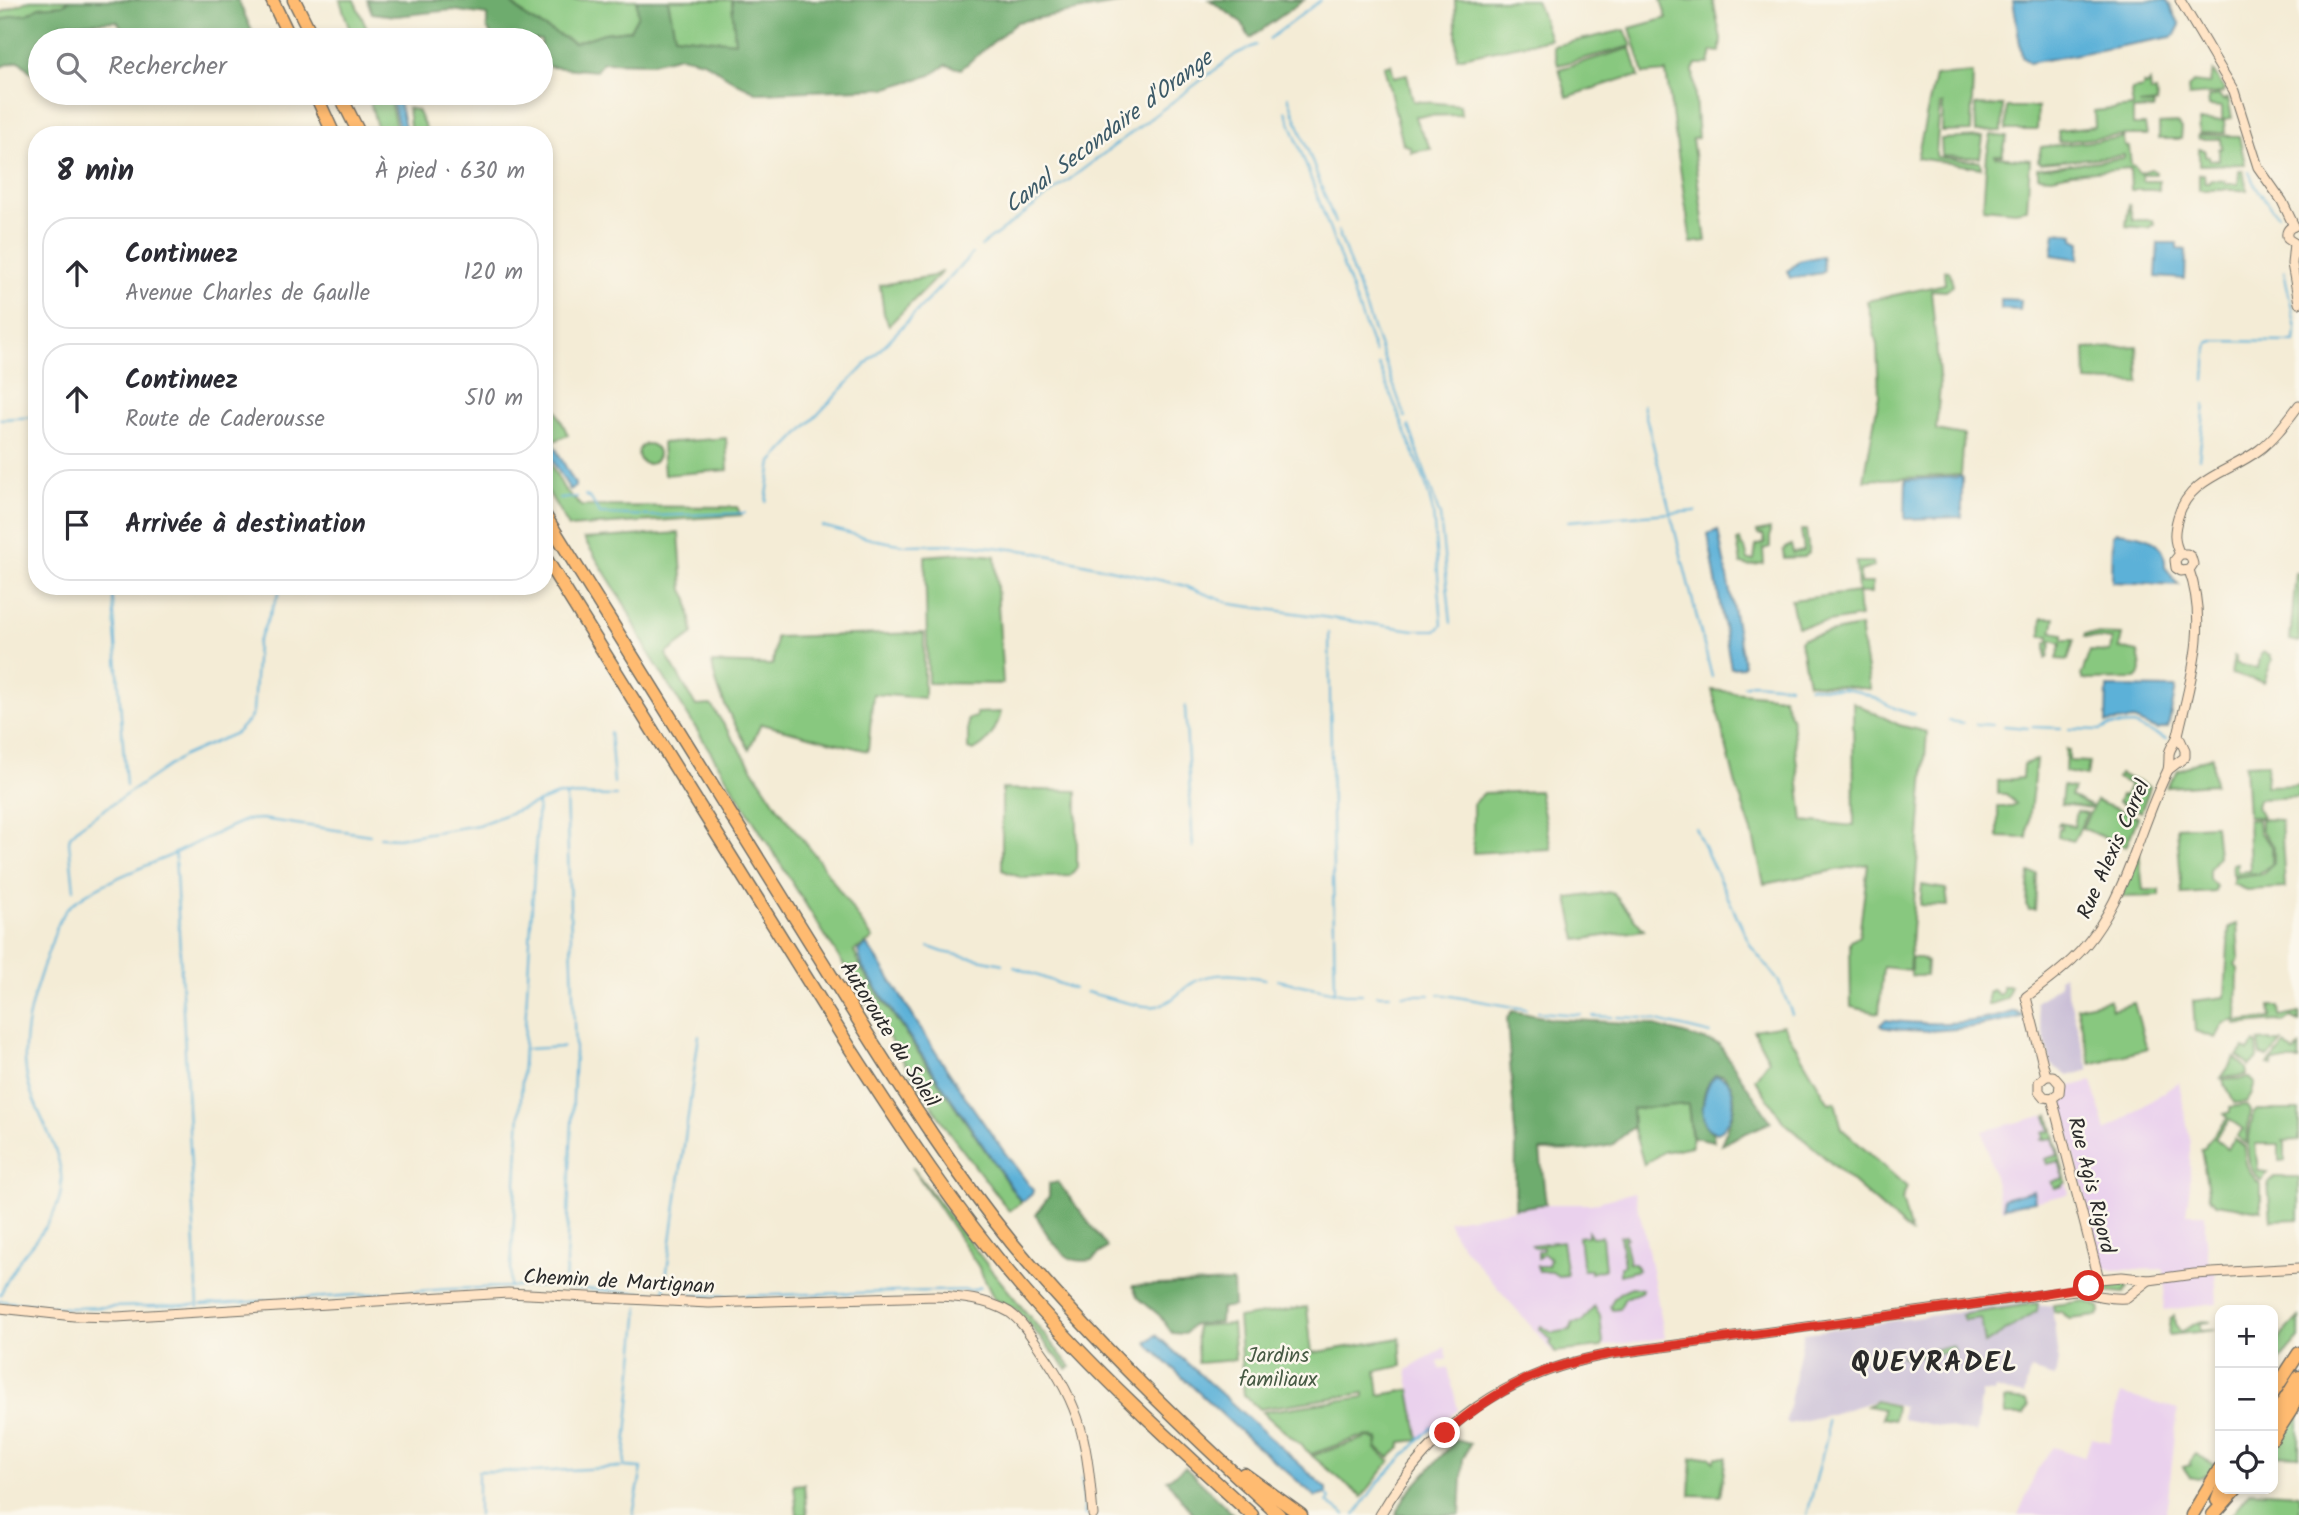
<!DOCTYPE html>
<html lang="fr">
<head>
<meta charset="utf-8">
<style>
  :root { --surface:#fff; --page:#f7f7f7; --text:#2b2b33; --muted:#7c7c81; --line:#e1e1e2 }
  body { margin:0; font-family:Kalam,sans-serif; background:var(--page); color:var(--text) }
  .controls { position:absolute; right:21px; bottom:21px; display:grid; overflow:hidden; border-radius:14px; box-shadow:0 4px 10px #0003 }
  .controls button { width:63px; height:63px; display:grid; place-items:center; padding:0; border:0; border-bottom:2px solid var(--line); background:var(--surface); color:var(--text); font:35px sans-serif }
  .stop { position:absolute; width:21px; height:21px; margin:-16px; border:5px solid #d93025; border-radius:50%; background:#fff }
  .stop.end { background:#d93025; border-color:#fff; box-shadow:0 2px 7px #0008 }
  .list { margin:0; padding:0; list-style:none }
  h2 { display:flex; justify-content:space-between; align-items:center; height:91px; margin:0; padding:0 28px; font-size:30px }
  h2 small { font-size:23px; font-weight:400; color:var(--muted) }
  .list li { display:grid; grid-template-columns:46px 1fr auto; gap:21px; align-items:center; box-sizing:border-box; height:112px; margin:0 14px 14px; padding:0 14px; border:2px solid var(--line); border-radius:28px }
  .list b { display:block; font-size:26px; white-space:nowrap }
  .list p { margin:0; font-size:23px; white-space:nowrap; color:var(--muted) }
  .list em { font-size:23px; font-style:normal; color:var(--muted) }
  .icon { flex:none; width:38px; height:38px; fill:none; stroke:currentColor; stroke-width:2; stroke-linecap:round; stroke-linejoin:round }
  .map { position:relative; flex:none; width:2299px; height:1515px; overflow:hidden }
  .search { position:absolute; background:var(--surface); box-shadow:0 4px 10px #0003; left:28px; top:28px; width:525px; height:77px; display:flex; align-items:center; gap:18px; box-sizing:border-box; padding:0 24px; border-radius:38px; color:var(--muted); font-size:26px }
  .panel { position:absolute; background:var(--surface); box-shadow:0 4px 10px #0003; left:28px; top:126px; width:525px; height:469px; border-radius:28px }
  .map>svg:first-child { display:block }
</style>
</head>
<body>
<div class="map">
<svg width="2299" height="1515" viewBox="0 0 2299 1515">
  <rect width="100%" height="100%" fill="#fbf7ec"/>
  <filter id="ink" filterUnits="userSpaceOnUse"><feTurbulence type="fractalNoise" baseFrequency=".0143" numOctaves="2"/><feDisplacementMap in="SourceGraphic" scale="14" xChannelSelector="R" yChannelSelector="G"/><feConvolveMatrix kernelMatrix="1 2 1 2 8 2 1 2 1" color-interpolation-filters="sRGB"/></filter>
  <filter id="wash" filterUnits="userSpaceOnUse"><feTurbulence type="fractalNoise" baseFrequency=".00686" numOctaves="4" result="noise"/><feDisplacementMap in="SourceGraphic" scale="28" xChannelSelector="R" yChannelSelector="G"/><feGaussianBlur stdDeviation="1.57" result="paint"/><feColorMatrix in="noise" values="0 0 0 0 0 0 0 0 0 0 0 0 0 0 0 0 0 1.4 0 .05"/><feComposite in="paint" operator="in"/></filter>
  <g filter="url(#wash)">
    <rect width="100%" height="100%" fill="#f4ecd6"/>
    <g fill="#ead1ed">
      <polygon points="2092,1081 2106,1131 2179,1082 2190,1140 2190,1185 2186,1213 2205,1213 2205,1233 2209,1265 2215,1269 2217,1304 2163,1310 2165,1285 2164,1269 2109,1270 2103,1267 2061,1103 2072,1086"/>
      <polygon points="2050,1114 2069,1194 2002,1209 1983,1131"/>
      <polygon points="1634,1192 1644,1230 1665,1338 1554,1353 1478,1265 1454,1235 1448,1221 1546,1204 1591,1204"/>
      <polygon points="1445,1347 1447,1359 1438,1362 1440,1370 1448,1367 1458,1410 1419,1440 1407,1370"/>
      <polygon points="2120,1394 2178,1409 2166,1515 2018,1515 2038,1468 2053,1447 2084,1457 2091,1438 2110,1442"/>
    </g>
    <g fill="#cabfd7">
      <polygon points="2063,975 2089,1070 2068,1076 2051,1064 2036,1002 2060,985 2059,978"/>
      <polygon points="2039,1301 2040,1306 2052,1305 2058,1360 2055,1377 2030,1370 2024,1395 1995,1389 1994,1393 1982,1392 1976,1433 1902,1419 1903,1406 1877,1400 1831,1414 1789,1424 1786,1421 1804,1333"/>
    </g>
    <g fill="#88c87f" stroke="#5a7a55" stroke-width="2">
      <polygon points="30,0 70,0 63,5 39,7 27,14 12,16 0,21 0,13"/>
      <polygon points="340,0 354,0 372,40 353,40"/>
      <polygon points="508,0 637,0 638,15 630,30 604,33 574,43 528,19"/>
      <polygon points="668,0 732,0 735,42 675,36"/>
      <polygon points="1455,0 1536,0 1550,39 1457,58"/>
      <polygon points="1661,0 1713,0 1721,39 1720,52 1712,51 1709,64 1696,64 1693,70 1698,138 1692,139 1706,241 1691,243 1666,72 1644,74 1630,28 1667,18"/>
      <polygon points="1625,30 1632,46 1558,65 1553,46"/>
      <polygon points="1631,48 1639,77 1626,78 1567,97 1559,69"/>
      <path d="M 1391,64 L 1394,77 L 1407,74 L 1413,101 L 1460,105 L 1461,115 L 1415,116 C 1417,128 1426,138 1431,149 L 1411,152 L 1410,147 L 1403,144 L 1384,66 Z"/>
      <polygon points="2213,71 2225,90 2222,93 2189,96 2188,88 2193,82 2209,84"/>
      <polygon points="1973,73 1971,131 1942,132 1943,104 1940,104 1936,154 1937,157 1980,162 1981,168 1917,158 1935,76"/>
      <polygon points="2150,82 2151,92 2156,91 2157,103 2139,105 2154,105 2153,109 2133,110 2133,125 2145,125 2147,135 2123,135 2125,146 2129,147 2131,165 2134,166 2139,173 2151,169 2156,172 2156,174 2142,174 2143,181 2159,181 2159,190 2131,190 2130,168 2071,173 2052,177 2038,176 2038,168 2124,158 2124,155 2116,156 2041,163 2038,161 2041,147 2122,138 2121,135 2059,142 2058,131 2095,127 2094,111 2133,107 2131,93 2132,90 2143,88 2143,84 2147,86"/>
      <polygon points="368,93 388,93 398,135 379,135"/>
      <polygon points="2219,95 2223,100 2228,98 2232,118 2224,119 2225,133 2200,133 2199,121 2222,120 2222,107 2209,106 2208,97"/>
      <polygon points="1975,105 2003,106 2002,131 1976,132"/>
      <polygon points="2007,107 2038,107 2037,130 2006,130"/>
      <polygon points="408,108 417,110 429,135 411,135"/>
      <polygon points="2178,123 2182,128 2181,139 2159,139 2159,124"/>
      <polygon points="1991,135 2007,137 2002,155 1995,155 1995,157 2030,160 2027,209 2015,211 1983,208 1987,154"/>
      <polygon points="2198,135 2239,136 2245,164 2199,165 2199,149 2205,150 2205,156 2209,157 2210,160 2219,160 2219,149 2222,148 2221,139 2199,139"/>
      <polygon points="1983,137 1980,158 1942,156 1941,139"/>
      <polygon points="2239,171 2243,171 2247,190 2199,190 2199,174 2204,174 2205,183 2209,183 2210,180 2225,181 2226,184 2238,184"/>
      <polygon points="2129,204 2133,220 2153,220 2154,224 2148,228 2126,226"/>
      <polygon points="1944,270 1949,271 1953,285 1946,291 1931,290 1940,386 1936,430 1964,435 1961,475 1864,480 1879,395 1877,345 1867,301 1945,284"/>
      <polygon points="943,271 889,325 884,314 880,285 933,276"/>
      <polygon points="2137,346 2139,383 2086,381 2085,349"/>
      <polygon points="544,384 568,435 554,441 544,422"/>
      <polygon points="726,438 728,470 664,475 662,443"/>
      <circle cx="648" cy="454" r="10"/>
      <polygon points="544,452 564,489 581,506 737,507 741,515 569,527 544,485"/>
      <polygon points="1770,529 1770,547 1763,549 1764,563 1749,566 1741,564 1737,541 1740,540 1742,547 1745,548 1748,560 1754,560 1756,546 1765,543 1763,535 1758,535 1757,532"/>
      <polygon points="1801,530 1806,530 1809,553 1804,557 1784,558 1783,551 1785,548 1791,545 1793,553 1804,551"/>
      <polygon points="679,533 683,590 688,599 693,634 666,654 696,706 711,705 779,809 815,855 873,939 854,951 862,970 1021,1203 1009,1211 949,1132 919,1086 647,650 625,605 584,539"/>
      <polygon points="963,553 995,556 1003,684 928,683 925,556"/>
      <polygon points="1856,562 1873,562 1874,567 1860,571 1860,583 1872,583 1872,593 1858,593 1860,617 1797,627 1791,600 1858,592"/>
      <polygon points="2296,573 2299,573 2299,642 2290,640"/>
      <polygon points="2042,618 2055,618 2052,632 2063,634 2063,640 2074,640 2068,660 2057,659 2061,643 2052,640 2048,658 2046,658 2046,642 2049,642 2049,636 2041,636"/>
      <polygon points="1860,627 1870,689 1808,683 1800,641 1803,638"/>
      <path d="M 924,633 L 924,698 L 873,694 L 868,751 L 761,724 L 749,749 C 733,721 717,696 712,663 L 773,665 L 776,637 Z"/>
      <path d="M 2085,634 L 2122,635 L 2119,648 L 2138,652 C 2139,661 2145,673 2136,679 L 2083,680 L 2081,676 L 2090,651 L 2110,652 L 2112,640 L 2084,637 Z"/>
      <polygon points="2264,652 2270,655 2272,660 2264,682 2231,674 2234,656 2236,657 2236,664 2258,668 2261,654"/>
      <polygon points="1712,690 1783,697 1792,720 1803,821 1854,826 1853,702 1899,725 1927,732 1909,970 1883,967 1879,1013 1851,1007 1850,942 1859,936 1868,864 1764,884 1752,832 1736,785"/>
      <path d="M 1001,712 C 997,728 989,744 973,751 L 968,749 L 968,719 L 976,717 L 976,713 Z"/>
      <polygon points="2066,749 2069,750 2069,761 2089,762 2087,776 2065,772"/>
      <polygon points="2212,756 2214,784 2166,787 2178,770"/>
      <polygon points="2036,760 2027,838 1998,837 1998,807 2012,807 2016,804 2006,794 1998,794 1998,781 2022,778 2023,764"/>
      <polygon points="2268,763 2266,786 2299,785 2299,797 2259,799 2257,807 2262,817 2248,817 2245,764"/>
      <polygon points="2119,774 2150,787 2141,812 2118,802 2121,795 2125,796 2130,784 2117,778"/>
      <polygon points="2063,786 2074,788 2071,796 2091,806 2090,808 2061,804"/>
      <polygon points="1002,789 1077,791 1077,867 1070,876 1022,878 1002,870"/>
      <polygon points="1539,791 1551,849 1473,853 1473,804 1484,793"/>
      <polygon points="2096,801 2138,817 2126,847 2082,828"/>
      <polygon points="2077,811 2087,813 2074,841 2058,837 2059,829 2062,829 2062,826 2058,825 2059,823 2074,826"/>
      <polygon points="2258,819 2259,832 2272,846 2272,864 2258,874 2233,876 2232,864 2237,863 2237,872 2250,871 2248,820"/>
      <polygon points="2261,819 2281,820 2285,888 2246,890 2233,884 2233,878 2263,874 2274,863 2274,847 2261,830"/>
      <polygon points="2215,825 2218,856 2209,870 2209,879 2216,886 2215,892 2182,894 2177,827"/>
      <polygon points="2139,852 2143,890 2160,890 2160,896 2121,897"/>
      <polygon points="2029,873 2037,874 2035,910 2029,910 2027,906"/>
      <polygon points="1922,885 1946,889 1948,906 1920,905"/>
      <polygon points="1612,892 1644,930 1577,940 1568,898"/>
      <polygon points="2237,924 2239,958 2235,965 2238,969 2237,1020 2224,1023 2216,1038 2195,1031 2193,1001 2225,997 2229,927"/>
      <polygon points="1911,958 1921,958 1927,962 1926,976 1911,976"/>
      <polygon points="2002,986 2011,986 2006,999 1988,1005 1988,992 1992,990 1999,995 2002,992"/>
      <polygon points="2109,1000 2112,1009 2134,1003 2147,1049 2091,1064 2077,1007"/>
      <polygon points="2270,1006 2279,1006 2280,1017 2299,1013 2299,1022 2291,1018 2284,1023 2277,1021 2235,1025 2235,1022 2271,1018"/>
      <polygon points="1783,1025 1829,1103 1835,1102 1842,1129 1907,1187 1902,1199 1911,1233 1782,1120 1755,1079 1769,1060 1753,1030"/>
      <polygon points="2270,1040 2271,1042 2282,1042 2268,1058 2261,1055 2259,1041"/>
      <polygon points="2255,1043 2257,1044 2258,1058 2249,1066 2238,1056 2244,1048 2248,1051"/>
      <polygon points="2285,1045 2294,1053 2299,1047 2299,1061 2273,1061 2272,1066 2268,1065"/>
      <polygon points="2235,1058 2246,1068 2247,1075 2221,1078"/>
      <polygon points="2250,1078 2255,1083 2251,1095 2246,1102 2234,1103 2223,1080"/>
      <polygon points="1688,1104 1692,1146 1663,1152 1644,1165 1633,1127 1632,1109"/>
      <path d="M 2246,1105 L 2250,1111 L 2246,1144 L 2237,1136 L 2243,1129 L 2230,1120 L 2215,1138 L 2227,1148 L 2235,1139 L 2245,1147 C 2243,1163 2249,1174 2261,1185 L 2261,1211 L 2216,1204 L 2209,1197 L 2201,1149 L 2205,1148 L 2206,1144 L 2228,1118 L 2224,1114 L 2230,1112 L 2230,1107 Z"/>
      <path d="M 2257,1110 L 2299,1110 L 2299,1140 L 2282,1141 L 2285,1142 L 2285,1161 L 2279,1161 L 2279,1144 L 2255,1144 L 2258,1171 L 2268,1172 L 2261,1181 C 2240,1162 2249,1139 2253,1114 Z"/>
      <polygon points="2049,1115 2066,1182 2062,1186 2054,1188 2051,1182 2064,1178 2059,1161 2047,1164 2045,1159 2058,1155 2053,1138 2040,1140 2044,1139 2043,1133 2051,1131 2046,1116"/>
      <polygon points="912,1167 992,1271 1071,1367 1067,1369 1017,1310 994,1299 978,1266"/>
      <polygon points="2275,1177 2299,1177 2299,1219 2271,1220 2268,1183"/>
      <polygon points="1588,1231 1592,1237 1602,1236 1605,1269 1591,1273 1591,1270 1583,1270 1579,1237 1588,1236"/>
      <polygon points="1626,1235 1627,1238 1624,1239 1629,1263 1635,1263 1638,1270 1620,1275 1620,1267 1624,1265 1620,1236"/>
      <polygon points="1562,1241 1567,1275 1558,1276 1552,1272 1539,1271 1537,1266 1548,1266 1550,1259 1544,1254 1538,1258 1538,1252 1543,1250 1543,1247 1535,1248 1532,1245"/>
      <polygon points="2122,1283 2128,1287 2124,1293 2101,1291 2104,1285"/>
      <path d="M 1632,1287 L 1642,1289 L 1641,1292 L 1625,1298 L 1619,1309 L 1612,1310 L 1610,1306 C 1614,1295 1621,1291 1632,1287 Z"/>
      <polygon points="2085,1301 2099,1307 2100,1313 2098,1316 2069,1319 2061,1311 2054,1312 2053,1305"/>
      <polygon points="2038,1303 2037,1311 1985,1344 1981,1318 1964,1320 1962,1315"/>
      <polygon points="1594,1306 1600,1316 1603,1343 1601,1347 1555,1352 1550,1343 1552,1341 1540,1329 1541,1326 1552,1333 1570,1330 1573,1323 1582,1322"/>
      <polygon points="1307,1307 1312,1353 1400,1338 1402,1366 1376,1371 1379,1395 1410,1390 1419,1440 1401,1442 1400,1448 1390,1457 1377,1448 1379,1439 1369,1436 1357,1438 1311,1454 1262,1412 1364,1397 1364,1393 1259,1409 1244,1395 1238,1318"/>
      <path d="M 2174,1315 L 2175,1324 L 2181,1332 C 2193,1325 2198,1319 2211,1322 L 2200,1323 L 2200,1331 L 2215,1330 L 2168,1335 L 2170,1318 Z"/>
      <polygon points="2299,1317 2299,1338 2273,1368 2273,1345"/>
      <polygon points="1232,1324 1235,1360 1198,1363 1196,1326"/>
      <polygon points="1952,1346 1955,1351 1952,1352 1906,1358 1901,1356"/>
      <polygon points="2007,1399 2026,1401 2028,1407 2024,1415 2005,1415 2004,1400"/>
      <polygon points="1876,1401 1896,1406 1894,1420 1882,1418 1883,1409 1867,1406"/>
      <polygon points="2299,1407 2299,1456 2273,1455 2273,1446"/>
      <polygon points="1369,1437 1378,1440 1376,1449 1390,1461 1362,1497 1312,1456"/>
      <polygon points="2196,1454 2215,1465 2211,1473 2198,1479 2190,1477 2183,1467 2191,1465 2190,1462"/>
      <polygon points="1710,1456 1714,1461 1716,1457 1726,1457 1720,1496 1690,1495 1692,1458"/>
      <polygon points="804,1484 807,1515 797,1515 794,1485"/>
      <polygon points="2250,1491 2299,1494 2299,1515 2231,1515"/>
    </g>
    <g fill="#6eac6e" stroke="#4c6c4c" stroke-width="2">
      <polygon points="70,0 238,0 256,40 135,40 129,39 117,21 61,24 57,40 40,40 40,73 33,74 19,61 0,67 0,21 12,16 27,14 39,7 63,5"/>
      <polygon points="367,0 508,0 528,19 574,43 604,33 630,30 638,15 637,0 668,0 675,36 735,42 732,0 1137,0 1017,22 961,69 946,65 931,75 887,88 758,93 737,83 703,61 680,56 652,63 603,62 596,71 541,66 541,40 495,40 487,28 487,15 452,10 396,16 372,13"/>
      <polygon points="1210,0 1304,0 1250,38 1241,22"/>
      <path d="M 1512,1011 L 1553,1019 L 1648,1024 L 1719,1044 L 1771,1122 L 1721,1144 C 1731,1121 1744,1096 1723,1075 L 1715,1075 C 1702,1088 1701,1108 1705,1126 L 1713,1133 L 1714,1141 L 1692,1137 L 1688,1104 L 1632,1109 L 1633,1127 L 1612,1145 L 1585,1150 L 1540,1151 L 1546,1204 L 1515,1208 L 1516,1147 L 1507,1018 Z"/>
      <path d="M 1058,1182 L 1107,1247 L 1092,1260 C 1086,1261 1080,1261 1075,1260 C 1061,1257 1041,1227 1036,1214 L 1049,1196 L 1049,1184 Z"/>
      <polygon points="1233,1282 1234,1306 1221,1308 1220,1322 1193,1325 1185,1334 1172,1333 1159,1315 1137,1297 1133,1286"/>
      <polygon points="1456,1440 1470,1444 1463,1459 1460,1515 1396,1515 1405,1496"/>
      <polygon points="1185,1467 1234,1515 1194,1515 1167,1480"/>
    </g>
    <g fill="#5bb1d8" stroke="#436e82" stroke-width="2">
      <polygon points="2013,0 2167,0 2180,25 2175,35 2171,37 2029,63 2022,57"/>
      <polygon points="390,93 397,93 407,135 401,135"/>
      <polygon points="2055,232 2074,234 2074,239 2081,242 2079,259 2052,255"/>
      <polygon points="2158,243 2177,243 2177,249 2186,250 2185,279 2156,277"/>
      <polygon points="1822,256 1824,271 1822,273 1790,278 1787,272 1799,261"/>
      <polygon points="2001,299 2021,300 2020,310 2001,309"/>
      <polygon points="544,427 575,484 575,487 570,490 544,447"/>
      <polygon points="1962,477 1962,517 1905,519 1906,480"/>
      <polygon points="1718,530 1744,665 1743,667 1731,668 1708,534"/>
      <path d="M 2116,532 C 2140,534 2167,537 2165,567 L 2179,585 L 2112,582 L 2113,535 Z"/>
      <polygon points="2107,687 2176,688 2168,727 2157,730 2134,720 2106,723"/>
      <path d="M 867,945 C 887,971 902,999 919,1026 C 955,1083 992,1137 1033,1190 L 1032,1194 L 1024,1201 L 1020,1200 L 863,968 L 858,951 Z"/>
      <path d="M 2015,1011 L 2025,1016 C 1979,1028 1929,1036 1882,1027 L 1880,1025 L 1885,1020 C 1927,1025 1974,1026 2015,1011 Z"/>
      <path d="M 1715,1076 C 1740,1076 1738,1122 1717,1133 C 1713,1131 1709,1130 1707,1127 C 1698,1114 1705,1085 1715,1076 Z"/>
      <polygon points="2033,1191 2035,1201 2004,1207 2003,1199"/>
      <polygon points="1156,1335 1326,1488 1326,1494 1316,1497 1241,1432 1150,1347 1147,1342"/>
    </g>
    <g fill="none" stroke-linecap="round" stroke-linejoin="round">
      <g stroke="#5bb1d8" stroke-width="2">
        <polyline points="1269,39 1321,0"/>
        <polyline points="1288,97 1335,223"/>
        <polyline points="1286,111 1375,353"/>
        <polyline points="2249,172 2255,186 2278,215"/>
        <polyline points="1338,231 1405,417"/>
        <polyline points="981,246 1236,54 1256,45"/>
        <polyline points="2205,381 2207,348 2208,343 2213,341 2295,342 2296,328 2284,271"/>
        <polyline points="1643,405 1712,677"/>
        <polyline points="0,419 37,417"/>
        <polyline points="1409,426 1440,516 1451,623"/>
        <polyline points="2199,458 2205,404"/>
        <polyline points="585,495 591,499 600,514 651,516 745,513"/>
        <polyline points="560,499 577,497"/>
        <polyline points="766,502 772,462 972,254"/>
        <polyline points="1568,521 1696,511"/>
        <polyline points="822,526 871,539 905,545 966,544 1029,551 1182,585 1232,604 1414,630 1437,630 1442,625 1433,512 1425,481 1379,365"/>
        <polyline points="112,586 126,786"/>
        <polyline points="273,586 274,587"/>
        <polyline points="1329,633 1335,992"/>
        <polyline points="1744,686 1752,683 1790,686"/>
        <path d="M 1809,687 C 1826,688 1843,688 1859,692 C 1879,697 1894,712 1915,714"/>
        <polyline points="1185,706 1193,848"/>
        <polyline points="1949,721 1963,723"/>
        <polyline points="1976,724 1993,725"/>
        <polyline points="2004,726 2028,728"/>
        <polyline points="2032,727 2061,728"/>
        <polyline points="2069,729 2101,730 2109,726 2133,725 2166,739"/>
        <polyline points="610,732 614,783"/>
        <polyline points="1695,828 1751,946 1779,982 1792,1014"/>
        <polyline points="380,837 398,838 478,825 558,795 616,796"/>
        <polyline points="74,890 69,842 70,836 80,826 183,756 236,733 249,720 253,712 257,644 282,586"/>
        <polyline points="929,947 943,952 1003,964"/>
        <polyline points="1014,967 1074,989"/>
        <polyline points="1277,980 1345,994 1362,994"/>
        <path d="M 1086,992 C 1103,996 1142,1009 1157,1006 C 1173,1003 1181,989 1194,982 C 1215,970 1242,975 1265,979"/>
        <polyline points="1439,994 1526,1009"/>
        <polyline points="1377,995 1390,995"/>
        <polyline points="1402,995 1430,995"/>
        <polyline points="1538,1012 1581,1015"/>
        <polyline points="1593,1016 1612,1017"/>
        <polyline points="1617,1017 1645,1018 1711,1034"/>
        <polyline points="526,1049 563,1047"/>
        <polyline points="510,1287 538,802"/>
        <polyline points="565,1287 575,1050 566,795"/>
        <polyline points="664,1293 699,1035"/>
        <path d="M 0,1295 C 6,1282 13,1270 21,1258 C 37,1237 58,1217 61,1190 C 65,1154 40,1122 30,1089 C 15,1042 35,988 51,944 C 55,932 60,915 70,906 C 93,885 144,867 174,854"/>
        <polyline points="0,1301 68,1308 195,1305"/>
        <polyline points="201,1305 450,1289 540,1286 675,1295 734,1296 972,1290 981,1287"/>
        <polyline points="198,1307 175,853 232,826 246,820 262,819 370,835"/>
        <polyline points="1082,1478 1085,1515"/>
        <polyline points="1326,1494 1330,1498 1327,1502 1345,1515"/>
        <polyline points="478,1515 478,1471 533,1472 623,1467"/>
        <polyline points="633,1515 642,1468 624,1467 639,1307"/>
        <polyline points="1355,1515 1377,1484 1433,1426"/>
        <polyline points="1807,1515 1827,1436 1827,1420"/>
      </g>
    </g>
  </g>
  <g filter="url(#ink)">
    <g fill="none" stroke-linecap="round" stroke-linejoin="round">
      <defs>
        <g id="secondary">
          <polyline points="2180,0 2234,91 2258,167 2282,201 2294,226"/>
          <path d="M 2294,226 C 2288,228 2285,233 2288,239 L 2294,243"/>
          <polyline points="2294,243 2292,264 2299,303"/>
          <path d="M 2180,554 C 2173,541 2174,531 2178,517 C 2189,478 2230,472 2259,450 C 2275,438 2287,421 2299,405"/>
          <polyline points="2180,554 2175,560 2176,568 2181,571 2189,570"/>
          <polyline points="2180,554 2187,554 2191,557 2193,564 2189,570"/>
          <polyline points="2168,770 2185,757 2185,750 2178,735"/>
          <path d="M 2046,1076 L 2026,997 C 2050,979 2075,961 2093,936 C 2129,887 2141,824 2168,770 C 2169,765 2169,759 2169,754 C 2170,747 2176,742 2178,735 C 2190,681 2209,625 2189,570"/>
          <polyline points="2046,1076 2053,1076 2060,1084 2059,1093 2052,1098"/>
          <polyline points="2046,1076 2039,1082 2039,1091 2044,1097 2052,1098"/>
          <polyline points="2052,1098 2099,1279"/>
          <path d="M 2076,1290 C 2094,1295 2108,1299 2126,1298 L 2149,1280"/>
          <path d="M 0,1308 L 74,1316 L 117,1317 L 508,1293 L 709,1303 L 936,1296 C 960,1297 987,1299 1009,1312 C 1022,1321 1031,1336 1040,1349 C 1083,1408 1087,1444 1093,1515"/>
          <path d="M 1380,1515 C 1433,1424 1508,1372 1611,1354 L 2075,1290 L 2093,1285 L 2099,1279 L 2122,1277 L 2149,1280 L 2194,1274 L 2299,1268"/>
        </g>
        <g id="highway">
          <polyline points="272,0 291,40"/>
          <polyline points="294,0 314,40"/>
          <polyline points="315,93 334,135"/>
          <polyline points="339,93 360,135"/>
          <path d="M 544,514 L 861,1024 C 908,1099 956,1174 1012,1243 C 1093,1341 1186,1429 1279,1515"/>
          <path d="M 544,556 L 848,1045 C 902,1129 956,1211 1021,1287 C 1092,1369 1172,1442 1252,1515"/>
          <polyline points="2273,1393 2299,1353"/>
          <polyline points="2273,1419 2299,1377"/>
          <polyline points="2273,1438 2291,1410 2299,1390"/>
          <polyline points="1244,1474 1301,1515"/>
          <polyline points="2217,1500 2221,1489"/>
          <polyline points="2192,1515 2220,1468"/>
          <polyline points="2213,1515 2236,1489"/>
        </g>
      </defs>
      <use href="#secondary" stroke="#716f67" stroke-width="11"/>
      <use href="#highway" stroke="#716f67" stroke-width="15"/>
      <use href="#secondary" stroke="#ffe4c6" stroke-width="9"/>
      <use href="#highway" stroke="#ffbb71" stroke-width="12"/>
    </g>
  </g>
  <g fill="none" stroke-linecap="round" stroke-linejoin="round" filter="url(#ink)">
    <path stroke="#d93025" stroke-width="9" d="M 1445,1433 C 1498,1388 1543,1366 1611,1354 L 1998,1301 L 2089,1286"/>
  </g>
  <g text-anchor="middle" stroke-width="5" stroke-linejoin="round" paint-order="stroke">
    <g font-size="21" fill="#2b2b2b" stroke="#fbf7ec">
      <text transform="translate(2113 849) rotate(-66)" y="7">Rue Alexis Carrel</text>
      <text transform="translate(890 1034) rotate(58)" y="7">Autoroute du Soleil</text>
      <text transform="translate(2092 1185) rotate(76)" y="7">Rue Agis Rigord</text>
      <text transform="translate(619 1281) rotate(3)" y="7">Chemin de Martignan</text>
    </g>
    <g font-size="21" fill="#475a44" stroke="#fbf7ec">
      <text x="1278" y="1362">Jardins<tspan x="1278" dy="24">familiaux</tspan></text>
    </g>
    <g font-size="23" font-style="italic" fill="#3c5a68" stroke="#fbf7ec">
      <text transform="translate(1108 131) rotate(-37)" y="8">Canal Secondaire d'Orange</text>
    </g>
    <g font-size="28" font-weight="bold" letter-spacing="2" fill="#2b2b2b" stroke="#fbf7ec">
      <text x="1935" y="1371">QUEYRADEL</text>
    </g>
  </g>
</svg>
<div class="controls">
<button>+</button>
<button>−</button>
<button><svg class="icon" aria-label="locate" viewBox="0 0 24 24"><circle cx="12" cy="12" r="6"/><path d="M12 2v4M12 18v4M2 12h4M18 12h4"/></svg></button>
</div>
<div class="stop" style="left:2089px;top:1286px"></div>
<div class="stop end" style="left:1445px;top:1433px"></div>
<div class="search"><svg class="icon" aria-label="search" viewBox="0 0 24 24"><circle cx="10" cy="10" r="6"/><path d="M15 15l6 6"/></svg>Rechercher</div>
<section class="panel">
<h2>8 min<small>À pied · 630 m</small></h2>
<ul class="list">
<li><svg class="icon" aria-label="ahead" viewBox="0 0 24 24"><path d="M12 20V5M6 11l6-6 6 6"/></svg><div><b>Continuez</b><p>Avenue Charles de Gaulle</p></div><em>120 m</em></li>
<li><svg class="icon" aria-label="ahead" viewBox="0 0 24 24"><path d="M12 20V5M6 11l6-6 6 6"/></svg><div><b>Continuez</b><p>Route de Caderousse</p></div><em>510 m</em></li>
<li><svg class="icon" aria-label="arrive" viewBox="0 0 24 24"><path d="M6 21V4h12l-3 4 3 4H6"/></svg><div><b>Arrivée à destination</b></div></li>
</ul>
</section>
</div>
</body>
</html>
